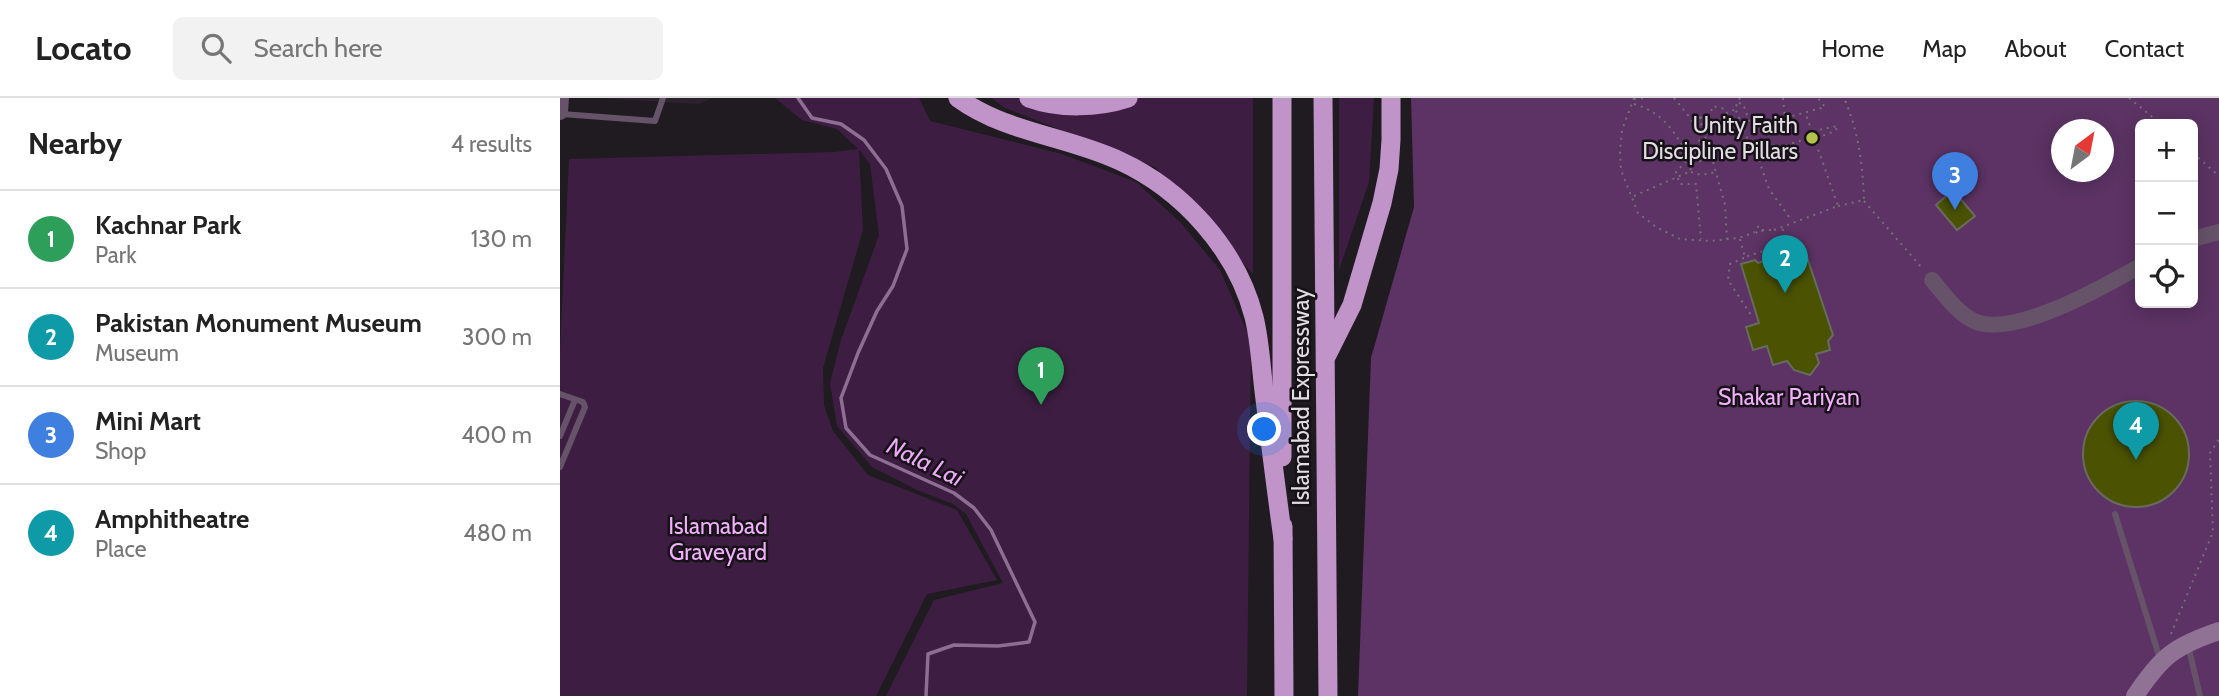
<!DOCTYPE html>
<html lang="en">
<head>
<meta charset="utf-8">
<style>
  :root { --surface:#fff; --page:#f2f2f2; --text:#222; --muted:#767676; --line:#e0e0e0; --accent:#636a34 }
  body { margin:0; font-family:Cabin,sans-serif; background:var(--page); color:var(--text) }
  .controls { position:absolute; right:21px; top:21px; display:grid; overflow:hidden; border-radius:10px; box-shadow:0 4px 18px #0003 }
  .controls button { width:63px; height:63px; display:grid; place-items:center; padding:0; border:0; border-bottom:2px solid var(--line); background:var(--surface); color:var(--text); font:35px sans-serif }
  .compass { position:absolute; left:1491px; top:21px; width:63px; height:63px; border-radius:50%; background:var(--surface); box-shadow:0 4px 18px #0003; rotate:32deg }
  .you { position:absolute; left:705px; top:332px; width:24px; height:24px; margin:-18px; border:5px solid #fff; border-radius:50%; background:#1a73e8; box-shadow:0 0 0 10px #1a73e833 }
  .badge { display:grid; place-items:center; width:46px; height:46px; border-radius:50%; background:var(--accent); color:#fff; font-size:23px; font-weight:700 }
  .pin { position:absolute; translate:-50% -58px; filter:drop-shadow(0 2px 4px #0008) }
  .pin::after { content:''; position:absolute; top:37px; width:24px; height:21px; background:inherit; clip-path:polygon(0 0,100% 0,50% 100%) }
  .list { margin:0; padding:0; list-style:none }
  h2 { display:flex; justify-content:space-between; align-items:center; height:91px; margin:0; padding:0 28px; font-size:30px }
  h2 small { font-size:23px; font-weight:400; color:var(--muted) }
  .list li { display:grid; grid-template-columns:46px 1fr auto; gap:21px; align-items:center; box-sizing:border-box; height:98px; padding:0 28px; border-top:2px solid var(--line) }
  .list b { display:block; font-size:26px; white-space:nowrap }
  .list p { margin:0; font-size:23px; white-space:nowrap; color:var(--muted) }
  .list em { font-size:23px; font-style:normal; color:var(--muted) }
  .icon { flex:none; width:38px; height:38px; fill:none; stroke:currentColor; stroke-width:2; stroke-linecap:round; stroke-linejoin:round }
  .map { position:relative; flex:none; width:1659px; height:598px; overflow:hidden }
  header { display:flex; align-items:center; gap:42px; box-sizing:border-box; height:98px; padding:0 35px; background:var(--surface); border-bottom:2px solid var(--line) }
  header strong { font-size:33px }
  nav { display:flex; gap:38px; margin-inline-start:auto; font-size:24px }
  .search { width:490px; height:63px; background:var(--page); display:flex; align-items:center; gap:18px; box-sizing:border-box; padding:0 24px; border-radius:10px; color:var(--muted); font-size:26px }
  main { display:flex }
  aside { flex:1; background:var(--surface) }
  .map>svg:first-child { display:block }
</style>
</head>
<body>
<header>
<strong>Locato</strong>
<div class="search"><svg class="icon" aria-label="search" viewBox="0 0 24 24"><circle cx="10" cy="10" r="6"/><path d="M15 15l6 6"/></svg>Search here</div>
<nav><a>Home</a><a>Map</a><a>About</a><a>Contact</a></nav>
</header>
<main>
<aside>
<h2>Nearby<small>4 results</small></h2>
<ul class="list">
<li><span class="badge" style="background:#2e9e5b">1</span><div><b>Kachnar Park</b><p>Park</p></div><em>130 m</em></li>
<li><span class="badge" style="background:#0f9aa8">2</span><div><b>Pakistan Monument Museum</b><p>Museum</p></div><em>300 m</em></li>
<li><span class="badge" style="background:#3f7fe0">3</span><div><b>Mini Mart</b><p>Shop</p></div><em>400 m</em></li>
<li><span class="badge" style="background:#0f9aa8">4</span><div><b>Amphitheatre</b><p>Place</p></div><em>480 m</em></li>
</ul>
</aside>
<div class="map">
<svg width="1659" height="598" viewBox="0 0 1659 598">
  <rect width="100%" height="100%" fill="#201a21"/>
  <polygon fill="#2c222e" points="35,0 152,0 139,6"/>
  <g fill="#3d1e42">
    <polygon points="215,0 359,0 370,23 502,56 576,84 621,125 660,172 691,243 687,598 326,598 374,502 443,485 406,416 393,406 357,392 312,369 277,328 270,285 281,242 319,137 310,66 299,52 303,132 263,270 264,307 273,333 308,377 397,412 437,482 367,496 316,598 0,598 0,252 9,61 274,54 298,51 277,31 242,22"/>
    <polygon points="431,0 693,0 693,176 595,69 445,10"/>
    <polygon points="779,0 814,0 809,84 779,172"/>
  </g>
  <path fill="#5c3364" fill-rule="evenodd" d="M 851,0 L 1659,0 L 1659,598 L 798,598 L 811,260 L 854,109 ZM 1580,26 L 1633,26 L 1633,205 L 1580,205 ZM 1502,32 L 1544,32 L 1544,74 L 1502,74 Z"/>
  <g fill="none" stroke-linecap="round" stroke-linejoin="round">
    <polyline stroke="#8e6f94" stroke-width="3.5" points="238,0 252,20 281,26 304,42 326,71 342,108 347,151 333,188 317,213 298,255 281,300 286,330 310,357 394,395 414,410 431,432 475,524 469,544 438,548 394,547 368,556 366,598"/>
  </g>
  <g fill="#4b5303" stroke="#686b60" stroke-width="2">
    <polygon points="1393,92 1415,118 1397,132 1376,107"/>
    <polygon points="1236,145 1238,151 1244,150 1273,237 1268,243 1270,252 1256,256 1259,265 1250,277 1234,272 1227,263 1213,267 1207,248 1193,252 1186,229 1199,225 1181,166 1195,162 1198,165 1222,156 1220,151"/>
    <circle cx="1576" cy="356" r="53"/>
  </g>
  <g fill="none" stroke-linecap="round" stroke-linejoin="round">
    <g stroke="#756f76" stroke-width="2" stroke-dasharray="2 5" stroke-linecap="butt">
      <polyline points="1074,0 1062,32 1060,53 1061,72 1078,115 1096,129 1120,141 1151,143 1179,140 1195,134"/>
      <polyline points="1114,0 1131,21 1146,60 1153,64 1165,107 1167,141"/>
      <polyline points="1180,0 1175,10 1190,47 1194,48 1209,91 1232,123"/>
      <polyline points="1223,0 1225,20 1265,9 1258,0"/>
      <polyline points="1569,0 1601,26"/>
      <polyline points="1074,1 1083,0"/>
      <polyline points="1179,5 1183,6 1197,44 1195,48"/>
      <path d="M 1074,6 C 1104,15 1115,34 1129,60 L 1116,74 L 1120,86 L 1136,86 L 1141,141"/>
      <polyline points="1140,20 1150,16 1153,8 1165,11 1167,15 1174,12"/>
      <polyline points="1132,21 1139,19 1153,64"/>
      <polyline points="1253,33 1278,28 1275,33 1257,40"/>
      <polyline points="1197,55 1205,46 1212,45 1217,50 1253,39"/>
      <polyline points="1198,55 1210,57 1217,55 1216,52"/>
      <polyline points="1633,55 1659,78"/>
      <polyline points="1131,74 1141,77 1156,74"/>
      <polyline points="1074,98 1131,73 1130,69 1144,61"/>
      <polyline points="1304,103 1362,170"/>
      <path d="M 1278,108 L 1304,102 C 1303,68 1298,31 1284,0"/>
      <circle cx="1199" cy="132" r="3.5"/>
      <polyline points="1202,132 1213,132"/>
      <polyline points="1214,132 1278,108 1245,14"/>
      <polyline points="1180,141 1185,159 1228,145 1222,129"/>
      <polyline points="1184,160 1170,166 1168,182 1193,220"/>
      <polyline points="1611,536 1653,434 1650,355 1659,341"/>
    </g>
    <g stroke="#665369" stroke-width="6">
      <polyline points="2,16 95,23 103,0"/>
      <polyline points="0,296 23,304 25,309 0,369"/>
      <polyline points="0,338 15,302"/>
      <polyline points="1555,416 1600,561"/>
      <polyline points="1628,547 1640,598"/>
    </g>
    <g stroke="#665369" stroke-width="16">
      <polyline points="0,14 1,0"/>
      <polyline points="1633,141 1659,134"/>
      <path d="M 1372,182 C 1384,196 1397,215 1414,223 C 1453,241 1545,188 1580,168"/>
    </g>
    <path stroke="#907295" stroke-width="18" d="M 1575,598 C 1601,559 1614,548 1659,533"/>
    <g stroke="#c094c8" stroke-width="19">
      <path d="M 398,0 C 446,35 507,38 560,63 C 623,92 677,152 694,219 C 700,243 701,269 704,293 C 710,342 716,391 723,441"/>
      <path d="M 469,0 C 499,11 538,10 568,0"/>
      <polyline points="722,0 722,359"/>
      <polyline points="763,0 768,598"/>
      <polyline points="767,257 792,207 822,105 829,71 831,42 831,0"/>
      <polyline points="723,428 724,598"/>
    </g>
  </g>
  <circle fill="#b3c24b" stroke="#171118" stroke-width="2.5" cx="1252" cy="40" r="7"/>
  <g text-anchor="middle" stroke-width="5" stroke-linejoin="round" paint-order="stroke">
    <g font-size="23" fill="#e1dde2" stroke="#171118" text-anchor="end">
      <text x="1238" y="35">Unity Faith<tspan x="1238" dy="26">Discipline Pillars</tspan></text>
    </g>
    <g font-size="23" fill="#e1dde2" stroke="#171118">
      <text transform="translate(741 299) rotate(-90)" y="8">Islamabad Expressway</text>
    </g>
    <g font-size="23" fill="#f2b0fc" stroke="#171118">
      <text x="1229" y="307">Shakar Pariyan</text>
      <text x="158" y="436">Islamabad<tspan x="158" dy="26">Graveyard</tspan></text>
    </g>
    <g font-size="24" font-style="italic" fill="#eaaaf5" stroke="#171118">
      <text transform="translate(365 364) rotate(26)" y="8">Nala Lai</text>
    </g>
  </g>
</svg>
<div class="controls">
<button>+</button>
<button>−</button>
<button><svg class="icon" aria-label="locate" viewBox="0 0 24 24"><circle cx="12" cy="12" r="6"/><path d="M12 2v4M12 18v4M2 12h4M18 12h4"/></svg></button>
</div>
<svg class="compass" viewBox="-18 -18 36 36"><path d="M0-13l5 13h-10z" fill="#e53935"/><path d="M0 13l5-13h-10z" fill="#767676"/></svg>
<div class="you"></div>
<div class="pin badge" style="left:481px;top:307px;background:#2e9e5b">1</div>
<div class="pin badge" style="left:1225px;top:195px;background:#0f9aa8">2</div>
<div class="pin badge" style="left:1395px;top:112px;background:#3f7fe0">3</div>
<div class="pin badge" style="left:1576px;top:362px;background:#0f9aa8">4</div>
</div>
</main>
</body>
</html>
